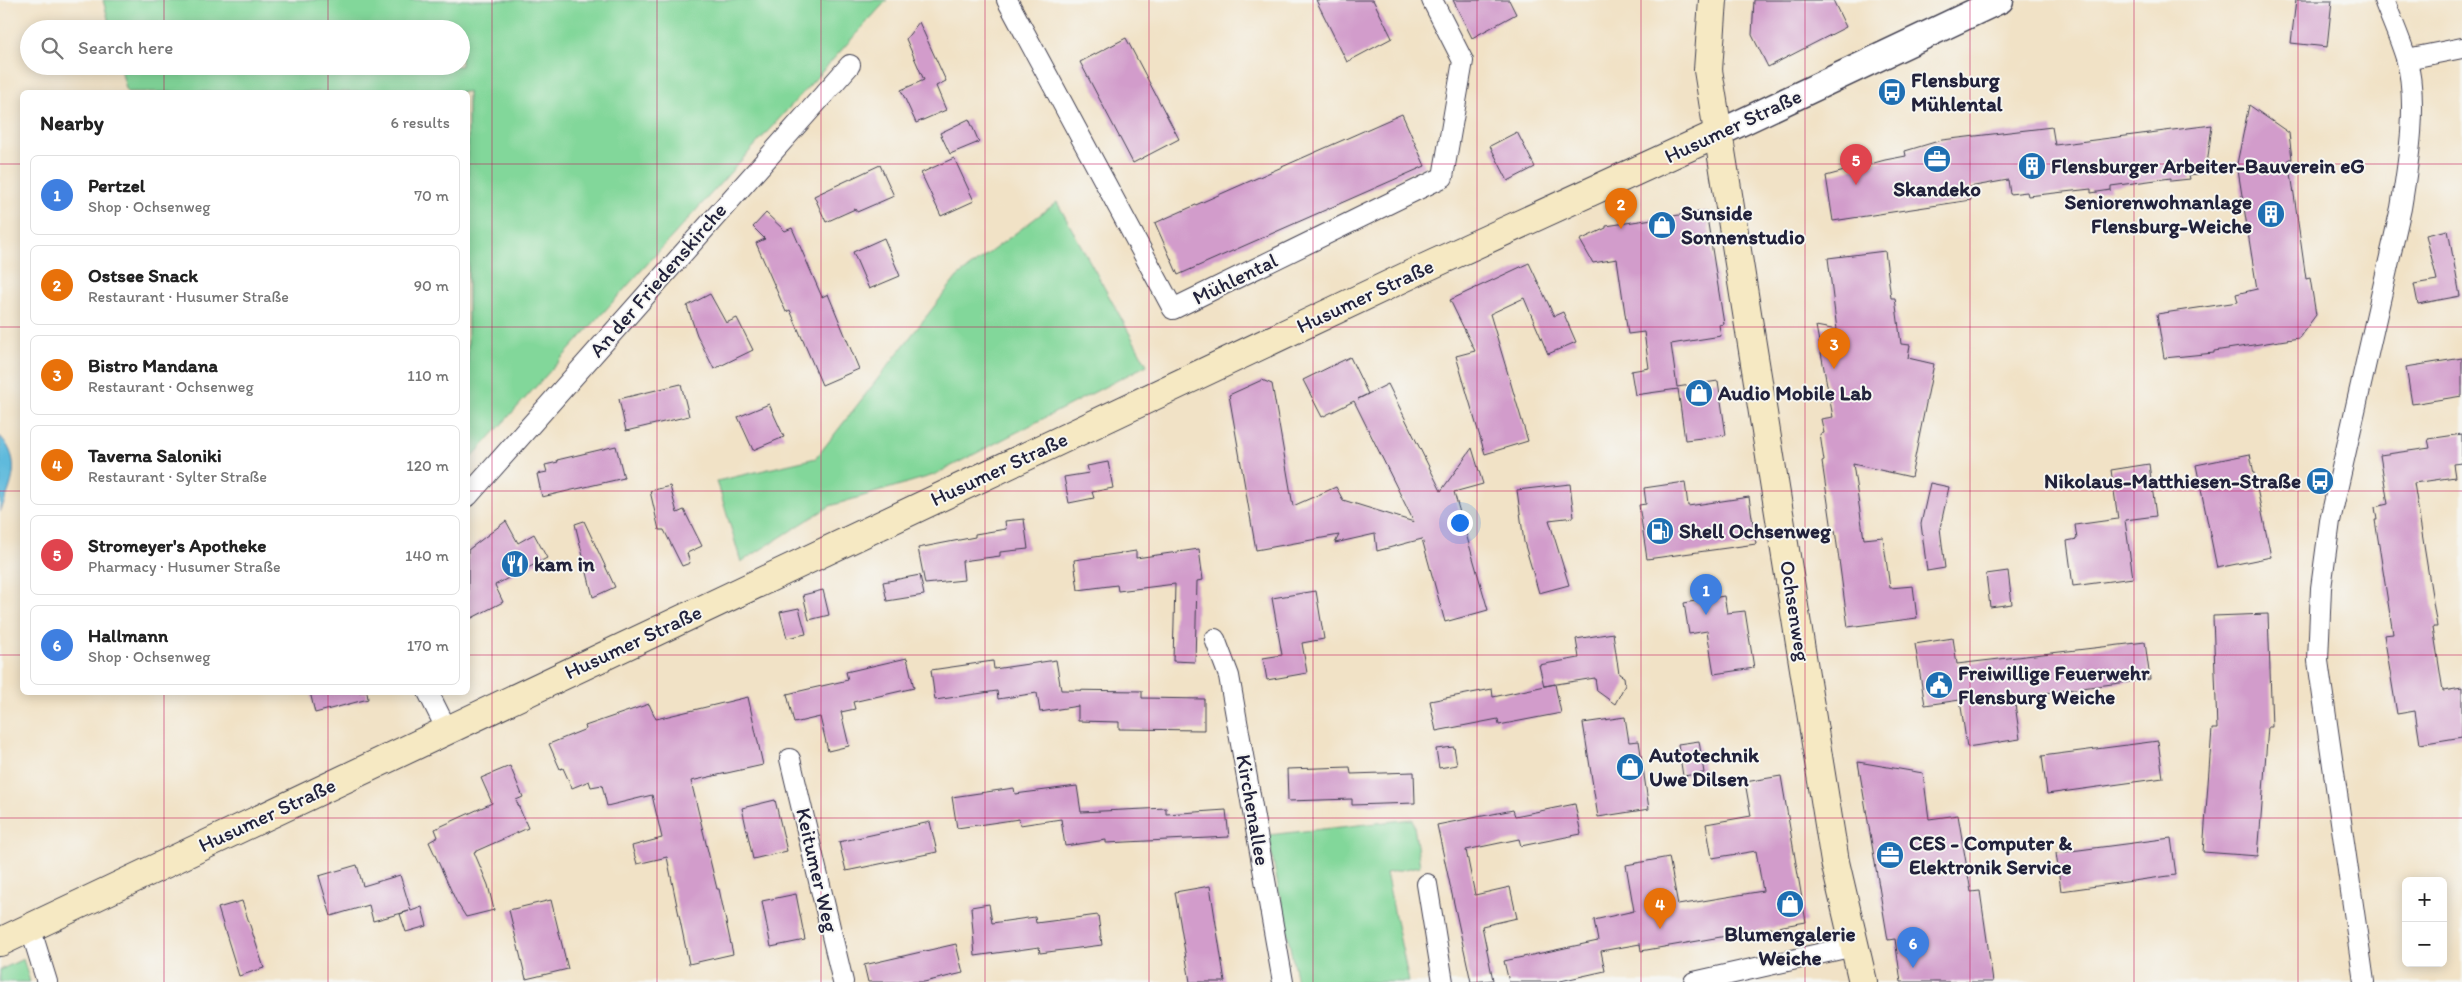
<!DOCTYPE html>
<html lang="en">
<head>
<meta charset="utf-8">
<style>
  :root { --surface:#fff; --page:#f6f6f6; --text:#222; --muted:#767676; --line:#e0e0e0; --accent:#db2777 }
  body { margin:0; font-family:Itim,sans-serif; background:var(--page); color:var(--text) }
  .controls { position:absolute; right:15px; bottom:15px; display:grid; overflow:hidden; border-radius:8px; box-shadow:0 2px 12px #0003 }
  .controls button { width:45px; height:45px; display:grid; place-items:center; padding:0; border:0; border-bottom:1px solid var(--line); background:var(--surface); color:var(--text); font:25px sans-serif }
  .you { position:absolute; left:1459px; top:522px; width:18px; height:18px; margin:-12px; border:4px solid #fff; border-radius:50%; background:#1a73e8; box-shadow:0 0 0 8px #1a73e833 }
  .badge { display:grid; place-items:center; width:32px; height:32px; border-radius:50%; background:var(--accent); color:#fff; font-size:16px; font-weight:700 }
  .pin { position:absolute; translate:-50% -41px; filter:drop-shadow(0 1px 2px #0008) }
  .pin::after { content:''; position:absolute; top:26px; width:18px; height:15px; background:inherit; clip-path:polygon(0 0,100% 0,50% 100%) }
  .list { margin:0; padding:0; list-style:none }
  h2 { display:flex; justify-content:space-between; align-items:center; height:65px; margin:0; padding:0 20px; font-size:21px }
  h2 small { font-size:16px; font-weight:400; color:var(--muted) }
  .list li { display:grid; grid-template-columns:32px 1fr auto; gap:15px; align-items:center; box-sizing:border-box; height:80px; margin:0 10px 10px; padding:0 10px; border:1px solid var(--line); border-radius:8px }
  .list b { display:block; font-size:19px; white-space:nowrap }
  .list p { margin:0; font-size:16px; white-space:nowrap; color:var(--muted) }
  .list em { font-size:16px; font-style:normal; color:var(--muted) }
  .icon { flex:none; width:28px; height:28px; fill:none; stroke:currentColor; stroke-width:2; stroke-linecap:round; stroke-linejoin:round }
  .map { position:relative; flex:none; width:2462px; height:982px; overflow:hidden }
  .search { position:absolute; background:var(--surface); box-shadow:0 2px 12px #0003; left:20px; top:20px; width:450px; height:55px; display:flex; align-items:center; gap:12px; box-sizing:border-box; padding:0 18px; border-radius:28px; color:var(--muted); font-size:19px }
  .panel { position:absolute; background:var(--surface); box-shadow:0 2px 12px #0003; left:20px; top:90px; width:450px; height:605px; border-radius:8px }
  .map>svg:first-child { display:block }
</style>
</head>
<body>
<div class="map">
<svg width="2462" height="982" viewBox="0 0 2462 982">
  <rect width="100%" height="100%" fill="#f6f6f2"/>
  <filter id="ink" filterUnits="userSpaceOnUse"><feTurbulence type="fractalNoise" baseFrequency=".02" numOctaves="2"/><feDisplacementMap in="SourceGraphic" scale="10" xChannelSelector="R" yChannelSelector="G"/><feConvolveMatrix kernelMatrix="1 2 1 2 8 2 1 2 1" color-interpolation-filters="sRGB"/></filter>
  <filter id="wash" filterUnits="userSpaceOnUse"><feTurbulence type="fractalNoise" baseFrequency=".0096" numOctaves="4" result="noise"/><feDisplacementMap in="SourceGraphic" scale="20" xChannelSelector="R" yChannelSelector="G"/><feGaussianBlur stdDeviation="1.12" result="paint"/><feColorMatrix in="noise" values="0 0 0 0 0 0 0 0 0 0 0 0 0 0 0 0 0 1.4 0 .05"/><feComposite in="paint" operator="in"/></filter>
  <g filter="url(#wash)">
    <rect width="100%" height="100%" fill="#f1e2c6"/>
    <g fill="#82d79a" stroke="#527c6a">
      <polygon points="103,0 887,0 472,457 468,449 468,92 127,92 120,66 461,66 461,29 111,29"/>
      <polygon points="1057,202 1147,365 934,475 830,506 741,562 717,481 816,458 957,277"/>
      <polygon points="1413,819 1420,866 1386,873 1409,982 1297,982 1268,835"/>
      <polygon points="23,959 30,982 0,982 0,970"/>
    </g>
    <path fill="#5ebadc" stroke="#406e8c" d="M 0,436 C 23,461 12,484 0,512 Z"/>
    <g id="blocks">
      <g fill="#d29ccb">
        <polygon points="1316,0 1373,0 1392,38 1347,62"/>
        <polygon points="1453,0 1509,0 1516,14 1472,38"/>
        <polygon points="1754,0 1833,0 1846,27 1768,67 1752,35"/>
        <polygon points="2296,0 2332,0 2327,47 2291,43"/>
        <polygon points="919,22 946,81 936,86 946,110 916,123 901,90 924,80 906,39"/>
        <polygon points="1126,38 1179,139 1133,163 1080,62"/>
        <polygon points="2249,105 2289,133 2292,159 2289,159 2306,279 2310,278 2316,315 2299,338 2214,351 2214,353 2164,358 2157,314 2238,302 2236,294 2257,289 2237,164"/>
        <polygon points="1402,114 1425,166 1178,275 1155,223"/>
        <polygon points="969,119 979,142 950,154 940,133"/>
        <polygon points="2212,125 2206,173 2189,175 2190,179 2171,181 2171,178 2111,186 2111,190 2091,193 2091,189 2028,196 2027,192 2010,194 2008,180 1969,187 1971,200 1833,221 1826,176 1885,160 1906,156 1905,151 1942,140 2052,127 2055,145"/>
        <polygon points="1517,132 1535,167 1508,181 1490,146"/>
        <polygon points="954,158 974,201 941,216 921,173"/>
        <polygon points="880,165 894,196 857,212 855,209 826,222 814,196"/>
        <polygon points="1706,211 1724,324 1719,325 1721,336 1671,344 1677,387 1718,381 1726,435 1685,440 1678,389 1635,395 1631,371 1649,368 1644,332 1628,334 1617,259 1593,263 1580,240 1606,228 1606,226"/>
        <polygon points="766,213 785,231 792,228 822,297 828,294 859,369 822,385 790,310 786,312 756,243 765,239 753,227"/>
        <polygon points="2448,230 2460,296 2418,304 2414,284 2437,280 2426,235"/>
        <polygon points="884,238 900,276 869,289 853,252"/>
        <polygon points="1885,251 1891,298 1895,298 1901,344 1910,345 1908,358 1934,364 1911,477 1853,464 1864,539 1883,537 1890,588 1913,586 1917,618 1848,627 1835,530 1832,530 1822,462 1824,461 1820,434 1824,433 1821,419 1833,417 1816,326 1837,330 1828,258"/>
        <polygon points="1529,263 1554,316 1563,312 1576,342 1548,354 1524,298 1490,314 1528,441 1485,454 1456,356 1475,351 1450,300"/>
        <polygon points="710,294 726,323 737,318 753,350 714,369 697,335 687,306"/>
        <polygon points="1350,357 1368,394 1358,399 1388,384 1441,491 1472,448 1483,484 1454,492 1488,610 1445,622 1422,539 1377,551 1375,534 1335,543 1339,535 1256,550 1229,395 1262,380 1272,384 1293,506 1336,487 1343,500 1414,522 1354,401 1322,417 1303,380"/>
        <polygon points="2462,358 2462,396 2412,404 2406,367"/>
        <polygon points="681,384 689,416 626,431 619,399"/>
        <polygon points="769,404 784,437 753,450 738,417"/>
        <polygon points="2462,434 2462,463 2453,464 2455,477 2414,483 2437,627 2433,627 2443,691 2462,688 2462,737 2420,744 2415,711 2397,714 2384,635 2393,634 2375,520 2377,520 2375,507 2388,504 2380,455 2430,448 2428,439"/>
        <polygon points="616,446 624,478 542,497 537,474 547,472 545,465 558,462 557,460"/>
        <polygon points="2250,454 2271,557 2217,568 2196,465"/>
        <polygon points="1108,462 1113,488 1092,492 1094,498 1069,503 1064,477 1089,473 1087,466"/>
        <polygon points="2149,464 2156,516 2125,520 2133,578 2073,586 2067,541 2077,539 2075,525 2118,519 2111,470"/>
        <polygon points="1685,482 1688,506 1749,497 1756,544 1647,559 1639,505 1646,504 1644,488"/>
        <polygon points="1930,483 1949,487 1940,528 1945,568 1927,571 1921,524"/>
        <polygon points="1570,484 1574,517 1549,520 1569,585 1539,593 1524,542 1517,490"/>
        <polygon points="670,486 677,513 684,510 702,546 687,553 690,563 682,566 664,530 659,530 650,491"/>
        <polygon points="1024,519 1028,549 1000,552 1000,556 962,561 964,580 925,584 918,548 975,537 975,534 1006,529 1005,521"/>
        <polygon points="506,521 518,543 534,534 547,558 495,585 503,602 468,620 468,550"/>
        <polygon points="584,521 615,587 593,597 575,524"/>
        <polygon points="1199,549 1203,580 1197,581 1195,662 1173,661 1175,584 1118,591 1117,585 1078,590 1074,560 1136,551 1136,558"/>
        <polygon points="2008,571 2012,604 1990,607 1986,574"/>
        <polygon points="920,575 924,595 887,601 883,582"/>
        <polygon points="823,590 829,615 809,620 803,595"/>
        <polygon points="1316,591 1324,639 1302,643 1307,673 1267,680 1263,658 1282,655 1272,598"/>
        <polygon points="1724,596 1727,613 1745,611 1754,668 1714,674 1707,631 1689,634 1684,603"/>
        <polygon points="799,608 806,634 787,638 780,612"/>
        <polygon points="2268,614 2272,727 2268,727 2258,856 2203,852 2212,729 2217,729 2213,616"/>
        <polygon points="1613,633 1619,674 1624,677 1625,685 1615,704 1597,691 1595,678 1544,686 1539,665 1579,658 1576,639"/>
        <polygon points="1953,638 1957,664 2145,642 2150,679 2014,697 2020,739 1967,747 1960,700 1925,705 1915,644"/>
        <polygon points="907,658 914,688 853,702 855,709 841,712 849,746 828,751 820,717 794,723 787,694 848,680 846,672"/>
        <polygon points="1056,660 1061,690 1142,691 1142,698 1204,699 1204,730 1119,729 1119,722 1078,721 1078,706 1040,712 1037,693 998,699 997,691 935,700 931,670 993,661 994,669"/>
        <polygon points="1555,684 1561,713 1499,725 1498,719 1436,731 1430,701 1492,689 1493,697"/>
        <polygon points="310,692 367,692 368,699 315,713"/>
        <polygon points="748,697 763,765 691,781 717,889 719,889 733,954 689,964 667,857 637,864 632,846 662,838 652,795 607,806 602,785 591,787 589,781 572,788 563,768 560,769 549,744 586,729 585,726 649,704 656,719"/>
        <polygon points="1625,717 1629,742 1639,741 1649,809 1598,817 1583,723"/>
        <polygon points="1699,741 1704,773 1683,776 1678,744"/>
        <polygon points="2158,741 2163,778 2047,794 2042,756"/>
        <polygon points="1454,747 1457,765 1439,768 1436,749"/>
        <polygon points="1858,762 1923,773 1929,819 1958,815 1971,892 1980,891 1993,982 1901,982 1895,939 1888,940"/>
        <polygon points="510,766 523,797 516,800 528,828 474,852 488,885 494,910 466,917 456,901 429,842 438,837 435,829 492,803 481,778"/>
        <polygon points="1350,767 1351,774 1414,772 1415,803 1352,805 1352,799 1288,801 1287,769"/>
        <polygon points="1781,776 1806,922 1641,951 1640,944 1601,951 1605,971 1556,982 1509,982 1504,961 1598,941 1594,920 1634,911 1626,865 1669,857 1678,905 1763,891 1756,851 1712,858 1706,824 1751,816 1745,782"/>
        <polygon points="1077,786 1081,812 1166,808 1166,814 1226,810 1229,837 1106,843 1106,840 1065,846 1061,819 1020,825 1019,819 957,828 952,797 1014,788 1015,794"/>
        <polygon points="775,800 787,851 753,859 742,808"/>
        <polygon points="1575,804 1581,834 1521,846 1519,839 1466,850 1475,895 1510,887 1517,918 1482,926 1493,980 1471,982 1437,825 1513,810 1515,816"/>
        <polygon points="930,822 937,852 846,871 839,842"/>
        <polygon points="2171,838 2176,875 2061,891 2056,853"/>
        <polygon points="357,865 363,886 400,875 411,911 422,907 427,926 406,932 400,914 409,911 373,921 369,905 331,916 319,876"/>
        <polygon points="1210,886 1225,982 1190,982 1175,892"/>
        <polygon points="796,894 805,940 771,947 762,901"/>
        <polygon points="551,900 568,969 526,979 509,910"/>
        <polygon points="242,901 264,968 239,976 218,908"/>
        <polygon points="989,904 992,923 1035,917 1036,923 1098,915 1102,945 1040,953 1039,947 975,956 971,907"/>
        <polygon points="956,944 963,973 924,982 868,982 864,965"/>
      </g>
    </g>
  </g>
  <g filter="url(#ink)">
    <use href="#blocks" fill-opacity="0" stroke="#413f50" stroke-width="1"/>
    <g fill="none" stroke-linecap="round" stroke-linejoin="round">
      <defs>
        <g id="minor">
          <polyline points="1007,0 1173,309 1443,177 1463,61 1432,0"/>
          <polyline points="2407,59 2462,48"/>
          <polyline points="468,496 850,65"/>
          <polyline points="1215,639 1229,676 1283,982"/>
          <polyline points="428,692 447,730"/>
          <polyline points="790,759 843,982"/>
          <polyline points="1427,884 1443,982"/>
          <polyline points="30,927 47,982"/>
          <polyline points="1694,982 1854,946"/>
          <path d="M 2364,982 L 2318,661 L 2321,588 L 2330,521 L 2401,208 C 2408,165 2419,100 2406,58 C 2400,38 2391,19 2384,0"/>
        </g>
        <polyline id="tertiary" points="1719,133 2000,0"/>
        <g id="secondary">
          <polyline points="1713,0 1708,70 1835,862 1863,982"/>
          <polyline points="0,942 1420,270 1719,133"/>
        </g>
      </defs>
      <use href="#minor" stroke="#413f50" stroke-width="22"/>
      <use href="#tertiary" stroke="#413f50" stroke-width="29"/>
      <use href="#secondary" stroke="#413f50" stroke-width="30"/>
      <use href="#minor" stroke="#fff" stroke-width="20"/>
      <use href="#tertiary" stroke="#fff" stroke-width="26"/>
      <use href="#secondary" stroke="#f6e9c3" stroke-width="28"/>
    </g>
  </g>
  <path fill="none" stroke="#c2185b" stroke-width="1" stroke-opacity="0.55" d="M 164,0 L 164,29M 328,0 L 328,29M 492,0 L 492,982M 657,0 L 657,982M 821,0 L 821,982M 985,0 L 985,982M 1149,0 L 1149,982M 1313,0 L 1313,982M 1477,0 L 1477,982M 1641,0 L 1641,982M 1805,0 L 1805,982M 1970,0 L 1970,982M 2134,0 L 2134,982M 2298,0 L 2298,982M 164,66 L 164,92M 328,66 L 328,92M 0,164 L 22,164M 468,164 L 2462,164M 0,327 L 22,327M 468,327 L 2462,327M 0,491 L 22,491M 468,491 L 2462,491M 0,655 L 22,655M 468,655 L 2462,655M 164,692 L 164,982M 328,692 L 328,982M 0,818 L 2462,818"/>
  <defs>
    <symbol id="bus-disc" viewBox="-11 -11 22 22"><circle r="9.5" fill="#1f6fb2" stroke="#f6f6f2"/><path d="M-5-6H5V4H4V6H2V4H-2V6H-4V4H-5ZM-3.5-4V0h7V-4ZM-3.5 1.2v1.5H-2V1.2ZM2 1.2v1.5H3.5V1.2Z" fill="#fff"/></symbol>
    <symbol id="office-disc" viewBox="-11 -11 22 22"><circle r="9.5" fill="#1f6fb2" stroke="#f6f6f2"/><path d="M-6-3h4V-5.5h4V-3h4V5H-6ZM-1-4.5V-3h2v-1.5ZM-6 0V1H6V0Z" fill="#fff"/></symbol>
    <symbol id="building-disc" viewBox="-11 -11 22 22"><circle r="9.5" fill="#1f6fb2" stroke="#f6f6f2"/><path d="M-4-6H4V6H1V3H-1V6H-4ZM-2.5-4.3h1.7v1.8h-1.7ZM.8-4.3h1.7v1.8H.8ZM-2.5-1h1.7V.8h-1.7ZM.8-1h1.7V.8H.8Z" fill="#fff"/></symbol>
    <symbol id="shop-disc" viewBox="-11 -11 22 22"><circle r="9.5" fill="#1f6fb2" stroke="#f6f6f2"/><path d="M-5-2.5h2.3a2.7 3.5 0 0 1 5.4 0H5L5.5 6h-11ZM-1.5-2.5h3a1.5 2.3 0 0 0-3 0Z" fill="#fff"/></symbol>
    <symbol id="fuel-disc" viewBox="-11 -11 22 22"><circle r="9.5" fill="#1f6fb2" stroke="#f6f6f2"/><path d="M-5.5-6h7V0h2V4h1.3V-2.5L3-4.5l.8-.8L6-3V5H2.5V1h-1V6h-7ZM-4.2-4.7v3.2H.2V-4.7Z" fill="#fff"/></symbol>
    <symbol id="restaurant-disc" viewBox="-11 -11 22 22"><circle r="9.5" fill="#1f6fb2" stroke="#f6f6f2"/><path d="M-5-6h1v4h1v-4h1v4h1v-4h1v5L-1.5 .5V6h-2V.5L-5-1ZM5-6V6H3V1.5H1.5Q1.5-4 5-6Z" fill="#fff"/></symbol>
    <symbol id="civic-disc" viewBox="-11 -11 22 22"><circle r="9.5" fill="#1f6fb2" stroke="#f6f6f2"/><path d="M-.6-6.5H3V-4.5H.6V-3L4-1V1h2V6H-6V1h2V-1L-.6-3ZM-1.2 2.5V6h2.4V2.5Z" fill="#fff"/></symbol>
  </defs>
  <g fill-rule="evenodd">
    <use href="#bus-disc" x="1876" y="76" width="32" height="32"/>
    <use href="#office-disc" x="1921" y="143" width="32" height="32"/>
    <use href="#building-disc" x="2016" y="150" width="32" height="32"/>
    <use href="#building-disc" x="2255" y="198" width="32" height="32"/>
    <use href="#shop-disc" x="1646" y="209" width="32" height="32"/>
    <use href="#shop-disc" x="1683" y="377" width="32" height="32"/>
    <use href="#bus-disc" x="2304" y="465" width="32" height="32"/>
    <use href="#fuel-disc" x="1644" y="515" width="32" height="32"/>
    <use href="#restaurant-disc" x="499" y="548" width="32" height="32"/>
    <use href="#civic-disc" x="1923" y="669" width="32" height="32"/>
    <use href="#shop-disc" x="1614" y="751" width="32" height="32"/>
    <use href="#office-disc" x="1874" y="839" width="32" height="32"/>
    <use href="#shop-disc" x="1774" y="888" width="32" height="32"/>
  </g>
  <g text-anchor="middle" stroke-width="4" stroke-linejoin="round" paint-order="stroke">
    <g font-size="21" font-weight="bold" fill="#22223b" stroke="#f6f6f2" text-anchor="start">
      <text x="1911" y="87">Flensburg<tspan x="1911" dy="24">Mühlental</tspan></text>
      <text x="2051" y="173">Flensburger Arbeiter-Bauverein eG</text>
      <text x="1937" y="196" text-anchor="middle">Skandeko</text>
      <text x="2252" y="209" text-anchor="end">Seniorenwohnanlage<tspan x="2252" dy="24">Flensburg-Weiche</tspan></text>
      <text x="1681" y="220">Sunside<tspan x="1681" dy="24">Sonnenstudio</tspan></text>
      <text x="1718" y="400">Audio Mobile Lab</text>
      <text x="2301" y="488" text-anchor="end">Nikolaus-Matthiesen-Straße</text>
      <text x="1679" y="538">Shell Ochsenweg</text>
      <text x="534" y="571">kam in</text>
      <text x="1958" y="680">Freiwillige Feuerwehr<tspan x="1958" dy="24">Flensburg Weiche</tspan></text>
      <text x="1649" y="762">Autotechnik<tspan x="1649" dy="24">Uwe Dilsen</tspan></text>
      <text x="1909" y="850">CES - Computer &amp;<tspan x="1909" dy="24">Elektronik Service</tspan></text>
      <text x="1790" y="941" text-anchor="middle">Blumengalerie<tspan x="1790" dy="24">Weiche</tspan></text>
    </g>
    <g font-size="21" fill="#22223b" stroke="#f6f6f2">
      <text transform="translate(1733 126) rotate(-25)" y="7">Husumer Straße</text>
      <text transform="translate(1235 279) rotate(-26)" y="7">Mühlental</text>
      <text transform="translate(658 280) rotate(-49)" y="7">An der Friedenskirche</text>
      <text transform="translate(1365 296) rotate(-25)" y="7">Husumer Straße</text>
      <text transform="translate(999 469) rotate(-25)" y="7">Husumer Straße</text>
      <text transform="translate(1795 611) rotate(81)" y="7">Ochsenweg</text>
      <text transform="translate(633 642) rotate(-25)" y="7">Husumer Straße</text>
      <text transform="translate(1253 810) rotate(80)" y="7">Kirchenallee</text>
      <text transform="translate(267 815) rotate(-25)" y="7">Husumer Straße</text>
      <text transform="translate(817 870) rotate(77)" y="7">Keitumer Weg</text>
    </g>
  </g>
</svg>
<div class="controls">
<button>+</button>
<button>−</button>
</div>
<div class="you"></div>
<div class="pin badge" style="left:1706px;top:615px;background:#3f7fe0">1</div>
<div class="pin badge" style="left:1621px;top:229px;background:#e8710a">2</div>
<div class="pin badge" style="left:1834px;top:369px;background:#e8710a">3</div>
<div class="pin badge" style="left:1660px;top:929px;background:#e8710a">4</div>
<div class="pin badge" style="left:1856px;top:185px;background:#e0444e">5</div>
<div class="pin badge" style="left:1913px;top:968px;background:#3f7fe0">6</div>
<div class="search"><svg class="icon" aria-label="search" viewBox="0 0 24 24"><circle cx="10" cy="10" r="6"/><path d="M15 15l6 6"/></svg>Search here</div>
<section class="panel">
<h2>Nearby<small>6 results</small></h2>
<ul class="list">
<li><span class="badge" style="background:#3f7fe0">1</span><div><b>Pertzel</b><p>Shop · Ochsenweg</p></div><em>70 m</em></li>
<li><span class="badge" style="background:#e8710a">2</span><div><b>Ostsee Snack</b><p>Restaurant · Husumer Straße</p></div><em>90 m</em></li>
<li><span class="badge" style="background:#e8710a">3</span><div><b>Bistro Mandana</b><p>Restaurant · Ochsenweg</p></div><em>110 m</em></li>
<li><span class="badge" style="background:#e8710a">4</span><div><b>Taverna Saloniki</b><p>Restaurant · Sylter Straße</p></div><em>120 m</em></li>
<li><span class="badge" style="background:#e0444e">5</span><div><b>Stromeyer's Apotheke</b><p>Pharmacy · Husumer Straße</p></div><em>140 m</em></li>
<li><span class="badge" style="background:#3f7fe0">6</span><div><b>Hallmann</b><p>Shop · Ochsenweg</p></div><em>170 m</em></li>
</ul>
</section>
</div>
</body>
</html>
